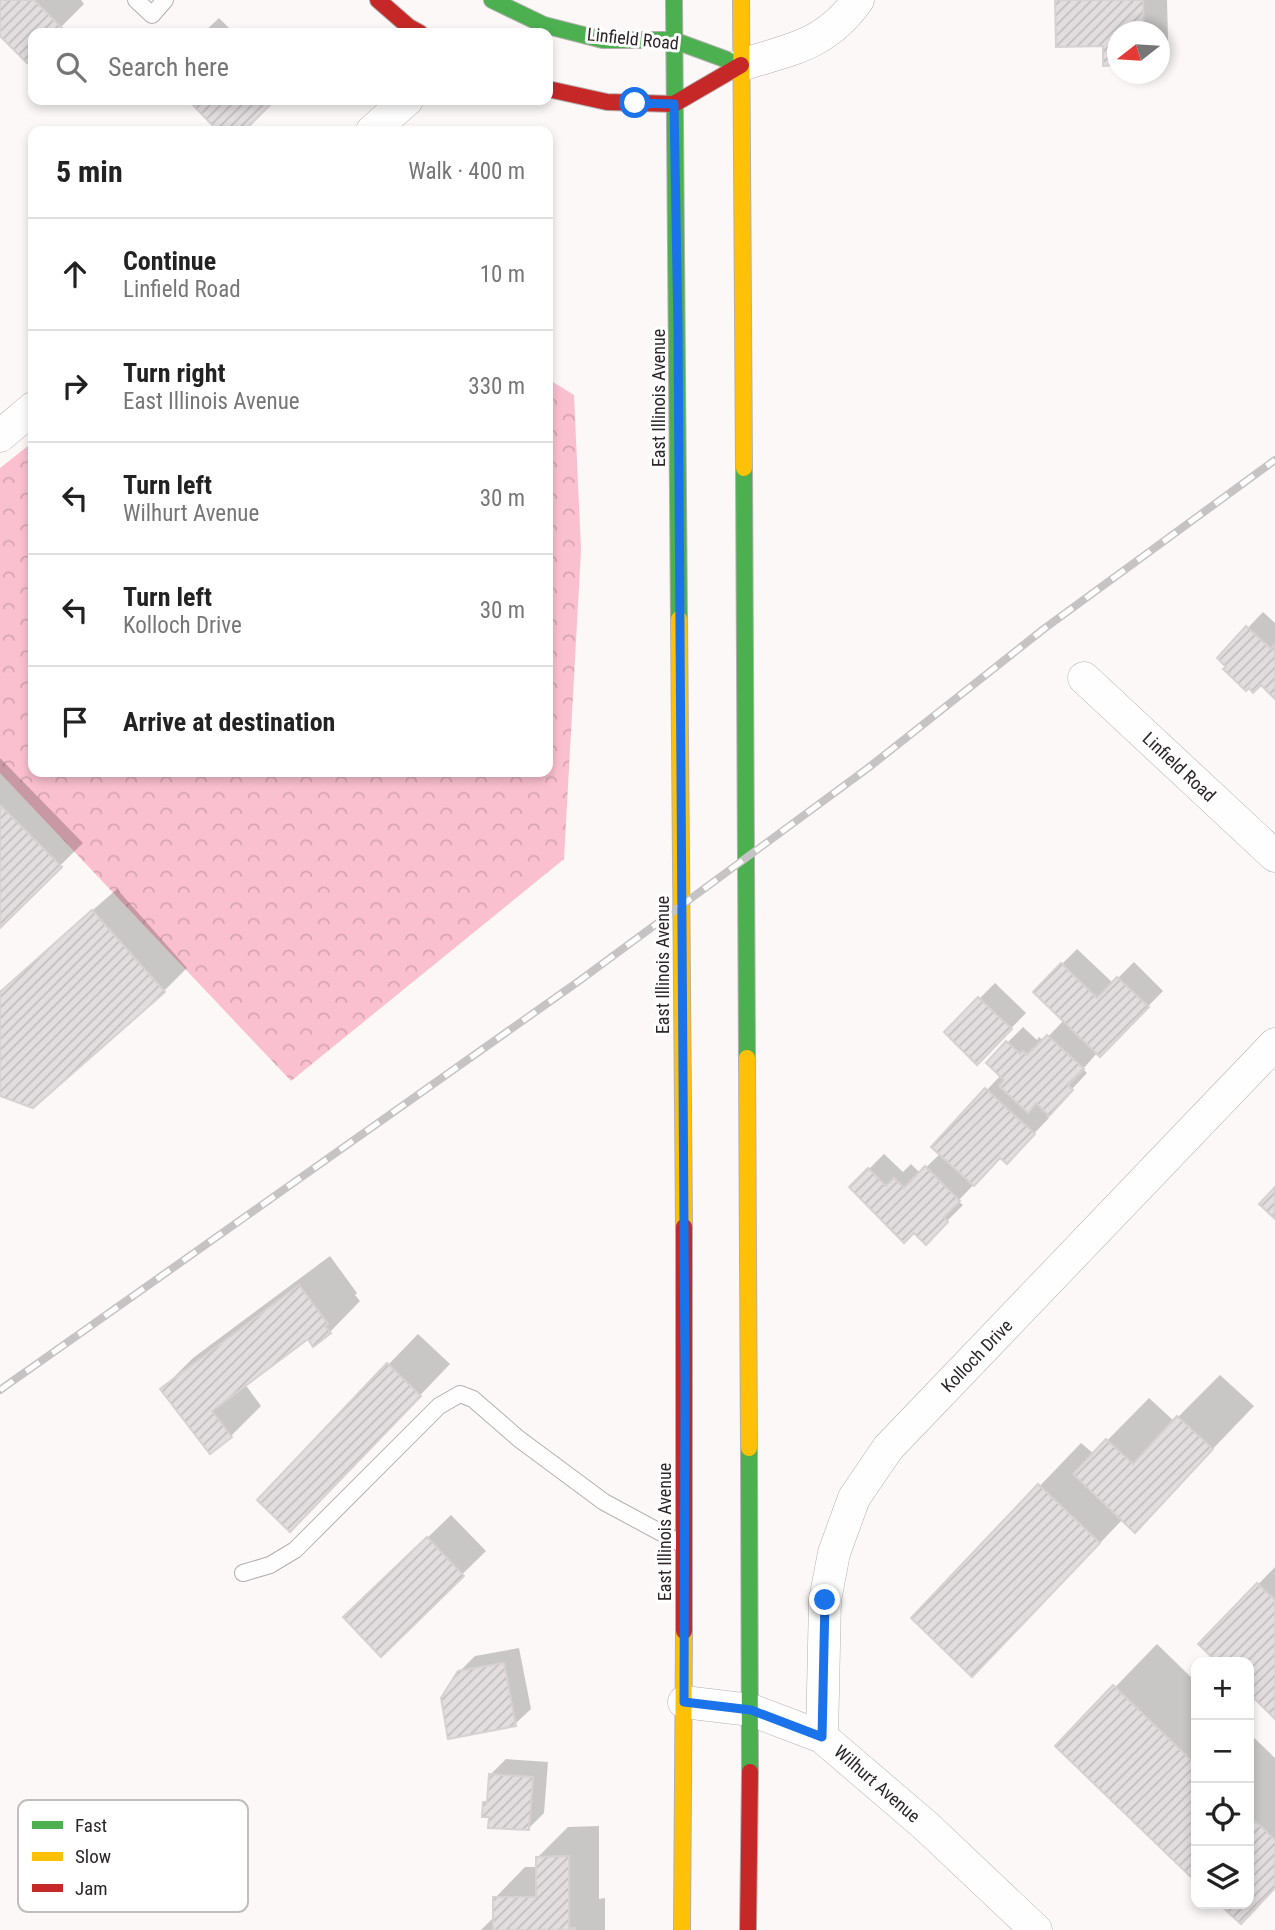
<!DOCTYPE html>
<html lang="en">
<head>
<meta charset="utf-8">
<style>
  :root { --surface:#fff; --page:#f2f2f2; --text:#222; --muted:#767676; --line:#e0e0e0 }
  body { margin:0; font-family:"Roboto Condensed",sans-serif; background:var(--page); color:var(--text) }
  .controls { position:absolute; right:21px; bottom:21px; display:grid; overflow:hidden; border-radius:14px; box-shadow:0 4px 10px #0003 }
  .controls button { width:63px; height:63px; display:grid; place-items:center; padding:0; border:0; border-bottom:2px solid var(--line); background:var(--surface); color:var(--text); font:35px sans-serif }
  .compass { position:absolute; left:1107px; top:21px; width:63px; height:63px; border-radius:50%; background:var(--surface); box-shadow:0 4px 10px #0003; rotate:253deg }
  .stop { position:absolute; width:21px; height:21px; margin:-16px; border:5px solid #1a73e8; border-radius:50%; background:#fff }
  .stop.end { background:#1a73e8; border-color:#fff; box-shadow:0 2px 7px #0008 }
  .list { margin:0; padding:0; list-style:none }
  h2 { display:flex; justify-content:space-between; align-items:center; height:91px; margin:0; padding:0 28px; font-size:30px }
  h2 small { font-size:23px; font-weight:400; color:var(--muted) }
  .list li { display:grid; grid-template-columns:46px 1fr auto; gap:21px; align-items:center; box-sizing:border-box; height:112px; padding:0 28px; border-top:2px solid var(--line) }
  .list b { display:block; font-size:26px; white-space:nowrap }
  .list p { margin:0; font-size:23px; white-space:nowrap; color:var(--muted) }
  .list em { font-size:23px; font-style:normal; color:var(--muted) }
  .icon { flex:none; width:38px; height:38px; fill:none; stroke:currentColor; stroke-width:2; stroke-linecap:round; stroke-linejoin:round }
  .map { position:relative; flex:none; width:1275px; height:1930px; overflow:hidden }
  .search { position:absolute; background:var(--surface); box-shadow:0 4px 10px #0003; left:28px; top:28px; width:525px; height:77px; display:flex; align-items:center; gap:18px; box-sizing:border-box; padding:0 24px; border-radius:14px; color:var(--muted); font-size:26px }
  .panel { position:absolute; background:var(--surface); box-shadow:0 4px 10px #0003; left:28px; top:126px; width:525px; height:651px; border-radius:14px }
  .map>svg:first-child { display:block }
</style>
</head>
<body>
<div class="map">
<svg width="1275" height="1930" viewBox="0 0 1275 1930">
  <defs>
    <pattern id="forest-crowns" width="20" height="18" patternUnits="userSpaceOnUse" patternTransform="scale(1.75)"><rect width="20" height="18" fill="#fbc0cf"/><path d="M2 6a3 3 0 1 1 6 0M12 15a3 3 0 1 1 6 0" fill="none" stroke="#d7a5b2"/></pattern>
    <pattern id="building-hatch" width="6" height="6" patternUnits="userSpaceOnUse" patternTransform="scale(1.75)"><rect width="6" height="6" fill="#e2ddde"/><path d="M-1 1l2-2M0 6l6-6M5 7l2-2" fill="none" stroke="#c2bebe"/></pattern>
  </defs>
  <rect width="100%" height="100%" fill="#fcf8f8"/>
  <polygon fill="url(#forest-crowns)" points="548,379 574,395 581,550 564,859 291,1081 0,773 0,468 33,442 33,772 548,772"/>
  <g fill="#0003">
    <polygon points="0,0 81,0 84,4 55,33 33,33 33,55 27,61 0,34"/>
    <polygon points="1056,0 1167,0 1168,40 1160,48 1160,32 1118,32 1104,44"/>
    <polygon points="219,18 234,33 203,33"/>
    <polygon points="191,100 273,100 242,131 220,131"/>
    <polygon points="1263,612 1275,623 1275,696 1261,683 1228,667 1219,658"/>
    <polygon points="0,758 83,843 0,925"/>
    <polygon points="117,889 187,968 164,991 0,1094 0,991"/>
    <polygon points="1077,949 1113,983 1134,962 1163,991 1100,1055 1098,1052 1083,1069 1087,1073 1047,1116 1049,1118 1022,1146 1001,1156 958,1201 963,1205 926,1242 914,1230 851,1187 884,1154 903,1172 911,1164 920,1173 941,1153 934,1146 1001,1075 988,1063 1008,1042 1023,1027 1037,1040 1039,1037 1044,1041 1064,1020 1062,964"/>
    <polygon points="995,983 1026,1013 977,1063 946,1032"/>
    <polygon points="330,1256 357,1293 355,1295 360,1301 330,1332 308,1337 245,1384 261,1406 231,1436 162,1389 193,1358"/>
    <polygon points="418,1334 450,1364 321,1499 388,1365"/>
    <polygon points="1220,1375 1254,1406 1135,1530 1123,1519 1015,1632 913,1618 1081,1443 1094,1454 1149,1398 1174,1421"/>
    <polygon points="451,1515 486,1551 381,1654 369,1594"/>
    <polygon points="1275,1567 1275,1716 1249,1691 1249,1662 1219,1662 1201,1644"/>
    <polygon points="1157,1644 1196,1682 1196,1879 1058,1746"/>
    <polygon points="519,1648 531,1709 515,1724 459,1672 475,1656"/>
    <polygon points="1249,1733 1275,1758 1275,1887 1241,1922 1222,1904 1249,1904"/>
    <polygon points="506,1759 548,1762 544,1813 528,1829 490,1815 484,1802 489,1798 490,1775"/>
    <polygon points="599,1826 599,1899 605,1898 605,1930 481,1930 495,1916 495,1898 525,1867 538,1867 538,1857 568,1827"/>
  </g>
  <g fill="url(#building-hatch)" stroke="#d7d1d2" stroke-width="2">
    <polygon points="0,0 34,0 62,28 57,33 33,33 33,57 27,63 0,36"/>
    <polygon points="1055,0 1143,0 1144,32 1118,32 1118,65 1103,66 1103,46 1056,47"/>
    <polygon points="188,100 271,100 273,102 244,131 218,131"/>
    <polygon points="1246,626 1271,649 1275,644 1275,699 1261,685 1253,693 1249,688 1246,691 1223,669 1226,667 1217,658"/>
    <polygon points="0,805 62,867 0,928"/>
    <polygon points="92,910 165,992 33,1108 0,1096 0,992"/>
    <polygon points="1061,963 1097,998 1117,977 1149,1007 1100,1057 1033,992"/>
    <polygon points="978,997 1012,1029 977,1065 944,1032"/>
    <polygon points="1047,1035 1084,1069 1068,1085 1073,1090 1049,1116 1036,1103 1028,1113 999,1086 1004,1080 986,1063 1006,1041 1020,1054 1023,1051 1027,1055"/>
    <polygon points="985,1088 1035,1134 1007,1164 1000,1158 974,1186 931,1147"/>
    <polygon points="925,1166 960,1201 944,1217 948,1222 926,1245 914,1233 904,1243 849,1187 868,1168 886,1186 894,1178 904,1188"/>
    <polygon points="1275,1187 1275,1219 1259,1204"/>
    <polygon points="299,1285 328,1324 325,1326 331,1333 313,1347 308,1339 212,1411 232,1437 210,1454 160,1389"/>
    <polygon points="387,1363 421,1396 290,1532 257,1500"/>
    <polygon points="1177,1416 1213,1449 1135,1533 1073,1474 1106,1439 1133,1464"/>
    <polygon points="1038,1484 1100,1543 972,1677 911,1618"/>
    <polygon points="427,1537 464,1576 381,1657 343,1617"/>
    <polygon points="1257,1583 1275,1600 1275,1719 1249,1693 1249,1662 1217,1662 1198,1644"/>
    <polygon points="504,1663 516,1726 448,1739 441,1698 458,1671"/>
    <polygon points="1113,1685 1196,1765 1196,1882 1055,1746"/>
    <polygon points="489,1774 533,1777 529,1830 488,1828 489,1817 482,1817 483,1802 487,1802"/>
    <polygon points="1249,1815 1275,1840 1275,1888 1241,1924 1219,1904 1249,1904"/>
    <polygon points="569,1856 569,1928 575,1928 575,1930 493,1930 493,1897 536,1897 536,1857"/>
  </g>
  <g fill="none" stroke-linecap="round" stroke-linejoin="round">
    <defs>
      <g id="lane">
        <polyline points="136,0 152,15 165,0"/>
        <polyline points="243,1573 270,1565 295,1550 439,1406 460,1394 473,1399 519,1439 604,1502 682,1544"/>
      </g>
      <g id="street">
        <path d="M 741,65 C 791,49 825,46 858,0"/>
        <polyline points="372,131 407,100"/>
        <polyline points="0,436 33,408"/>
        <polyline points="1084,678 1275,856"/>
        <polyline points="684,1702 751,1710 822,1737 926,1826 1036,1930"/>
        <polyline points="822,1737 825,1600 834,1553 854,1498 888,1448 1275,1044"/>
      </g>
      <g id="fast">
        <polyline points="492,0 544,25 603,40 673,40 741,65"/>
        <polyline points="674,0 679,619"/>
        <polyline points="744,468 747,1058"/>
        <polyline points="749,1448 750,1772"/>
      </g>
      <g id="slow">
        <polyline points="741,0 744,468"/>
        <polyline points="679,619 684,1227"/>
        <polyline points="747,1058 749,1448"/>
        <polyline points="682,1930 684,1631"/>
      </g>
      <g id="jam">
        <polyline points="378,0 409,27 420,33"/>
        <polyline points="548,89 607,102 674,104 741,65"/>
        <polyline points="684,1631 684,1227"/>
        <polyline points="748,1930 750,1772"/>
      </g>
    </defs>
    <use href="#lane" stroke="#b4afaf" stroke-width="18"/>
    <use href="#street" stroke="#b4afaf" stroke-width="33"/>
    <use href="#fast" stroke="#b4afaf" stroke-width="18"/>
    <use href="#slow" stroke="#b4afaf" stroke-width="18"/>
    <use href="#jam" stroke="#b4afaf" stroke-width="18"/>
    <use href="#lane" stroke="#fffefe" stroke-width="16"/>
    <use href="#street" stroke="#fffefe" stroke-width="32"/>
    <use href="#fast" stroke="#4caf50" stroke-width="16"/>
    <use href="#slow" stroke="#ffc107" stroke-width="16"/>
    <use href="#jam" stroke="#c62828" stroke-width="16"/>
    <defs>
      <polyline id="rail" points="0,1390 579,981 868,768 1045,628 1275,460"/>
    </defs>
    <use href="#rail" stroke="#c5c3c3" stroke-width="8"/>
    <use href="#rail" stroke="#fff" stroke-width="5" stroke-dasharray="16" stroke-linecap="butt"/>
  </g>
  <g fill="none" stroke-linecap="round" stroke-linejoin="round">
    <polyline stroke="#1a73e8" stroke-width="9" points="635,103 674,104 678,330 685,1376 684,1702 751,1710 822,1737 825,1600"/>
  </g>
  <g text-anchor="middle" stroke-width="6" stroke-linejoin="round" paint-order="stroke">
    <g font-size="18" fill="#2d2628" stroke="#fff">
      <text transform="translate(633 39) rotate(6)" y="6">Linfield Road</text>
      <text transform="translate(659 398) rotate(-90)" y="6">East Illinois Avenue</text>
      <text transform="translate(1179 767) rotate(43)" y="6">Linfield Road</text>
      <text transform="translate(663 965) rotate(-90)" y="6">East Illinois Avenue</text>
      <text transform="translate(977 1356) rotate(-46)" y="6">Kolloch Drive</text>
      <text transform="translate(665 1532) rotate(-90)" y="6">East Illinois Avenue</text>
      <text transform="translate(877 1784) rotate(41)" y="6">Wilhurt Avenue</text>
    </g>
  </g>
  <rect x="18" y="1800" width="230" height="112" rx="10" fill="#fff" stroke="#c0bebe" stroke-width="2"/>
  <rect x="32" y="1821" width="31" height="8" fill="#4caf50"/>
  <rect x="32" y="1852" width="31" height="9" fill="#ffc107"/>
  <rect x="32" y="1884" width="31" height="8" fill="#c62828"/>
  <g font-size="19" fill="#2d2628">
    <text x="75" y="1832">Fast</text>
    <text x="75" y="1863">Slow</text>
    <text x="75" y="1895">Jam</text>
  </g>
</svg>
<div class="controls">
<button>+</button>
<button>−</button>
<button><svg class="icon" aria-label="locate" viewBox="0 0 24 24"><circle cx="12" cy="12" r="6"/><path d="M12 2v4M12 18v4M2 12h4M18 12h4"/></svg></button>
<button><svg class="icon" aria-label="layers" viewBox="0 0 24 24"><path d="M12 4l9 5-9 5-9-5zM3 14l9 5 9-5"/></svg></button>
</div>
<svg class="compass" viewBox="-18 -18 36 36"><path d="M0-13l5 13h-10z" fill="#e53935"/><path d="M0 13l5-13h-10z" fill="#767676"/></svg>
<div class="stop" style="left:635px;top:103px"></div>
<div class="stop end" style="left:825px;top:1600px"></div>
<div class="search"><svg class="icon" aria-label="search" viewBox="0 0 24 24"><circle cx="10" cy="10" r="6"/><path d="M15 15l6 6"/></svg>Search here</div>
<section class="panel">
<h2>5 min<small>Walk · 400 m</small></h2>
<ul class="list">
<li><svg class="icon" aria-label="ahead" viewBox="0 0 24 24"><path d="M12 20V5M6 11l6-6 6 6"/></svg><div><b>Continue</b><p>Linfield Road</p></div><em>10 m</em></li>
<li><svg class="icon" aria-label="right" viewBox="0 0 24 24"><path d="M7 20v-9h11M14 6l5 5-5 5"/></svg><div><b>Turn right</b><p>East Illinois Avenue</p></div><em>330 m</em></li>
<li><svg class="icon" aria-label="left" viewBox="0 0 24 24"><path d="M17 20v-9H6M10 6l-5 5 5 5"/></svg><div><b>Turn left</b><p>Wilhurt Avenue</p></div><em>30 m</em></li>
<li><svg class="icon" aria-label="left" viewBox="0 0 24 24"><path d="M17 20v-9H6M10 6l-5 5 5 5"/></svg><div><b>Turn left</b><p>Kolloch Drive</p></div><em>30 m</em></li>
<li><svg class="icon" aria-label="arrive" viewBox="0 0 24 24"><path d="M6 21V4h12l-3 4 3 4H6"/></svg><div><b>Arrive at destination</b></div></li>
</ul>
</section>
</div>
</body>
</html>
